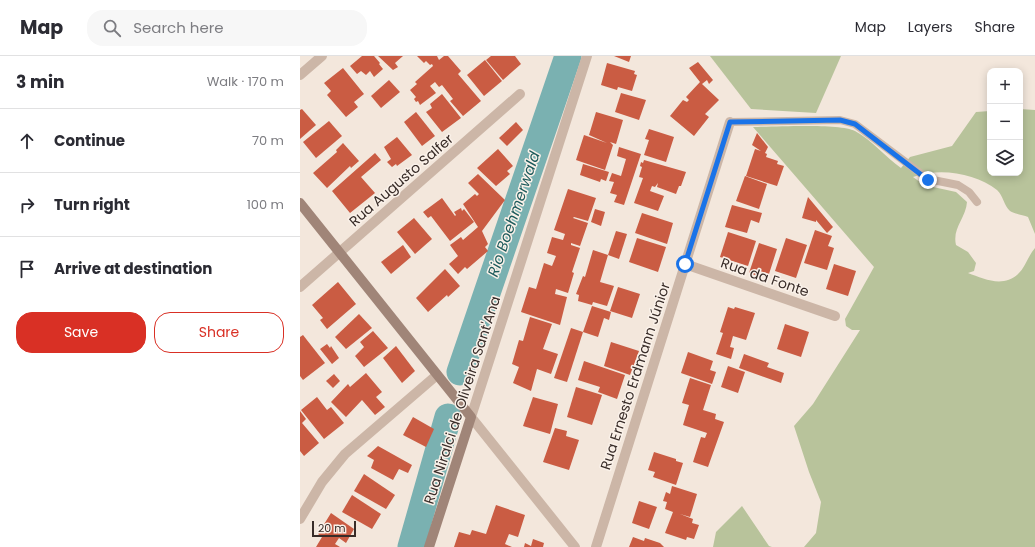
<!DOCTYPE html>
<html lang="en">
<head>
<meta charset="utf-8">
<style>
  :root { --surface:#fff; --page:#f7f7f7; --text:#2b2b33; --muted:#7c7c81; --line:#e1e1e2; --accent:#d93025 }
  body { margin:0; font-family:Poppins,sans-serif; background:var(--page); color:var(--text) }
  .controls { position:absolute; right:12px; top:12px; display:grid; overflow:hidden; border-radius:8px; box-shadow:0 2px 10px #0003 }
  .controls button { width:36px; height:36px; display:grid; place-items:center; padding:0; border:0; border-bottom:1px solid var(--line); background:var(--surface); color:var(--text); font:20px sans-serif }
  .scale { position:absolute; left:12px; bottom:10px; width:44px; box-sizing:border-box; padding-left:4px; border:2px solid #382c28; border-top:0; font-size:11px; line-height:14px; white-space:nowrap; color:#382c28; -webkit-text-stroke:3px #faf1e9; paint-order:stroke }
  .stop { position:absolute; width:12px; height:12px; margin:-9px; border:3px solid #1a73e8; border-radius:50%; background:#fff }
  .stop.end { background:#1a73e8; border-color:#fff; box-shadow:0 1px 4px #0008 }
  .list { margin:0; padding:0; list-style:none }
  h2 { display:flex; justify-content:space-between; align-items:center; height:52px; margin:0; padding:0 16px; font-size:17px }
  h2 small { font-size:13px; font-weight:400; color:var(--muted) }
  .list li { display:grid; grid-template-columns:26px 1fr auto; gap:12px; align-items:center; box-sizing:border-box; height:64px; padding:0 16px; border-top:1px solid var(--line) }
  .list b { display:block; font-size:15px; white-space:nowrap }
  .list em { font-size:13px; font-style:normal; color:var(--muted) }
  .actions { display:flex; gap:8px; padding:12px 16px }
  .actions a { flex:1; padding:9px 0; border:1px solid var(--accent); border-radius:16px; text-align:center; font-size:14px; color:var(--accent) }
  .actions .main { background:var(--accent); color:#fff }
  .icon { flex:none; width:22px; height:22px; fill:none; stroke:currentColor; stroke-width:2; stroke-linecap:round; stroke-linejoin:round }
  .map { position:relative; flex:none; width:735px; height:491px; overflow:hidden }
  header { display:flex; align-items:center; gap:24px; box-sizing:border-box; height:56px; padding:0 20px; background:var(--surface); border-bottom:1px solid var(--line) }
  header strong { font-size:19px }
  nav { display:flex; gap:22px; margin-inline-start:auto; font-size:14px }
  .search { width:280px; height:36px; background:var(--page); display:flex; align-items:center; gap:10px; box-sizing:border-box; padding:0 14px; border-radius:16px; color:var(--muted); font-size:15px }
  main { display:flex }
  aside { flex:1; background:var(--surface) }
  .map>svg:first-child { display:block }
</style>
</head>
<body>
<header>
<strong>Map</strong>
<div class="search"><svg class="icon" aria-label="search" viewBox="0 0 24 24"><circle cx="10" cy="10" r="6"/><path d="M15 15l6 6"/></svg>Search here</div>
<nav><a>Map</a><a>Layers</a><a>Share</a></nav>
</header>
<main>
<aside>
<h2>3 min<small>Walk · 170 m</small></h2>
<ul class="list">
<li><svg class="icon" aria-label="ahead" viewBox="0 0 24 24"><path d="M12 20V5M6 11l6-6 6 6"/></svg><div><b>Continue</b></div><em>70 m</em></li>
<li><svg class="icon" aria-label="right" viewBox="0 0 24 24"><path d="M7 20v-9h11M14 6l5 5-5 5"/></svg><div><b>Turn right</b></div><em>100 m</em></li>
<li><svg class="icon" aria-label="arrive" viewBox="0 0 24 24"><path d="M6 21V4h12l-3 4 3 4H6"/></svg><div><b>Arrive at destination</b></div></li>
</ul>
<div class="actions"><a class="main">Save</a><a>Share</a></div>
</aside>
<div class="map">
<svg width="735" height="491" viewBox="0 0 735 491">
  <rect width="100%" height="100%" fill="#f3e7dc"/>
  <g fill="#b8c39b">
    <polygon points="410,0 541,0 516,57 451,53"/>
    <path d="M 720,53 L 735,54 L 735,178 L 728,161 C 723,159 715,158 710,155 C 704,150 703,139 697,134 C 676,117 639,111 613,121 L 624,129 L 656,136 L 667,146 C 666,162 652,172 656,189 L 668,196 L 676,207 L 674,215 L 668,217 C 684,223 703,232 718,218 C 725,212 728,200 735,192 L 735,491 L 504,491 L 516,477 L 521,446 L 509,416 L 494,370 L 513,348 L 560,274 L 552,274 L 546,270 L 545,263 L 574,211 L 453,71 C 474,71 539,67 555,75 C 572,84 585,101 601,112 L 610,101 L 652,90 L 676,56 L 690,55 L 690,117 L 720,117 Z"/>
    <polygon points="442,450 469,490 472,491 413,491 416,476"/>
  </g>
  <g fill="none" stroke-linecap="round" stroke-linejoin="round">
    <g stroke="#7ab1b1" stroke-width="27">
      <polyline points="160,316 268,0"/>
      <polyline points="111,491 148,361"/>
    </g>
  </g>
  <g fill="#ca5c43">
    <polygon points="62,0 74,0 80,7 79,8 83,13 74,21 70,15 66,19 61,15 57,18 50,10"/>
    <polygon points="78,0 103,0 95,7 98,11 93,14"/>
    <polygon points="117,0 137,0 139,4 144,0 148,0 161,15 158,18 181,45 163,60 150,45 153,43 142,29 139,31 135,26 130,30 136,37 120,49 118,45 116,46 114,43 116,41 110,34 117,28 115,26 133,10 132,8 130,9 126,5 124,7"/>
    <polygon points="191,0 215,0 221,8 203,24 186,4"/>
    <polygon points="314,0 331,0 329,6"/>
    <polygon points="185,4 202,25 184,40 167,19"/>
    <polygon points="398,6 413,24 409,28 407,24 402,28 419,44 405,58 409,61 394,80 370,60 383,44 387,46 389,44 386,41 400,26 389,12"/>
    <polygon points="307,7 335,15 334,18 337,19 332,35 318,31 317,34 301,29"/>
    <polygon points="43,12 64,38 54,46 58,51 46,61 27,39 31,35 24,27"/>
    <polygon points="89,24 100,36 81,52 71,40"/>
    <polygon points="321,37 346,44 339,64 315,56"/>
    <polygon points="142,38 161,62 142,76 126,56 132,52 130,48"/>
    <polygon points="2,53 16,69 0,83 0,54"/>
    <polygon points="116,56 135,80 122,90 104,66"/>
    <polygon points="296,56 323,64 316,88 310,86 313,89 305,114 276,104 284,79 307,87 289,79"/>
    <polygon points="29,65 42,80 16,102 3,86"/>
    <polygon points="216,66 223,74 207,90 199,82"/>
    <polygon points="349,73 374,81 366,106 344,99 349,84 345,83"/>
    <polygon points="457,77 468,91 465,97 467,98 466,101 478,105 477,108 484,110 477,130 446,120 455,93 461,95 452,89"/>
    <polygon points="97,81 112,99 97,110 96,108 92,111 87,106 91,103 84,91"/>
    <polygon points="43,87 59,105 51,112 50,110 27,132 13,117 37,96 36,94"/>
    <polygon points="319,91 341,98 324,149 314,146 317,139 310,137 314,126 309,125 312,117 321,120 326,103 317,100"/>
    <polygon points="198,93 213,110 207,115 210,118 196,130 177,112"/>
    <polygon points="75,97 81,104 61,121 75,137 50,157 32,135"/>
    <polygon points="344,104 386,116 381,130 379,130 376,138 357,131 358,127 355,131 352,130 350,135 364,140 358,155 334,147 343,122 339,121 342,111 340,110 341,106 343,107"/>
    <polygon points="283,108 309,116 306,125 301,123 300,126 280,119"/>
    <polygon points="178,118 205,144 182,175 188,188 185,191 188,195 167,213 165,211 158,218 149,208 158,200 150,189 161,181 163,184 178,171 163,148 175,138 177,140 179,138 168,127"/>
    <polygon points="445,120 467,128 459,153 436,145"/>
    <polygon points="268,133 296,142 288,165 274,161 273,162 288,167 280,190 271,187 271,189 280,192 272,216 274,217 268,237 256,233 255,238 267,241 260,269 221,256 229,231 236,233 244,207 252,210 256,200 247,197 252,181 263,184 265,178 254,174"/>
    <polygon points="508,141 533,171 527,177 516,164 516,166 502,162"/>
    <polygon points="142,142 155,160 156,159 154,156 161,152 162,155 164,153 174,166 150,185 131,160 128,162 123,156"/>
    <polygon points="432,149 462,157 459,167 451,164 447,177 425,171"/>
    <polygon points="295,153 305,156 301,170 291,166"/>
    <polygon points="342,157 373,167 367,188 335,177"/>
    <polygon points="114,162 132,183 115,198 97,176"/>
    <polygon points="515,174 532,180 528,190 534,192 527,214 504,207"/>
    <polygon points="316,175 327,178 319,203 308,199"/>
    <polygon points="428,176 456,185 448,210 420,201"/>
    <polygon points="337,182 366,191 358,216 329,206"/>
    <polygon points="486,182 507,189 496,222 475,215"/>
    <polygon points="459,187 477,193 469,218 460,215 458,220 449,217"/>
    <polygon points="103,189 111,201 91,218 81,206"/>
    <polygon points="293,194 308,199 300,226 314,230 307,250 293,246 292,249 278,245 279,239 276,238 283,220 285,221"/>
    <polygon points="534,208 556,215 548,240 526,233"/>
    <polygon points="145,213 160,230 148,241 147,239 128,256 116,242"/>
    <polygon points="38,226 56,248 27,273 20,264 23,262 12,249"/>
    <polygon points="318,231 340,238 332,262 310,255"/>
    <polygon points="292,250 311,256 309,264 304,262 298,281 283,276"/>
    <polygon points="428,251 434,253 435,251 455,257 446,284 433,280 430,291 434,292 431,303 416,298 423,277 420,276"/>
    <polygon points="59,258 72,272 46,293 35,281"/>
    <polygon points="230,261 252,268 243,293 258,298 251,318 237,313 231,335 213,327 219,311 212,308 219,284 223,285"/>
    <polygon points="485,268 509,276 501,301 477,293"/>
    <polygon points="271,272 283,276 267,326 254,322"/>
    <polygon points="73,275 88,292 64,311 55,300 64,291 60,286"/>
    <polygon points="3,279 25,307 3,324 0,320 0,281"/>
    <polygon points="311,286 339,295 330,319 304,310"/>
    <polygon points="27,288 30,292 31,290 39,302 32,308 20,293"/>
    <polygon points="96,290 115,315 102,327 83,302"/>
    <polygon points="388,296 413,305 410,314 416,316 412,328 381,317"/>
    <polygon points="444,298 469,307 467,311 484,317 481,327 439,312"/>
    <polygon points="284,305 325,319 317,343 298,336 300,331 278,324"/>
    <polygon points="428,310 445,316 438,337 421,331"/>
    <polygon points="66,317 82,336 76,341 85,351 75,359 62,344 46,361 31,346 48,328 50,331"/>
    <polygon points="34,318 40,325 33,332 26,325"/>
    <polygon points="390,322 411,329 403,354 416,358 415,363 424,366 408,411 393,406 401,381 405,382 407,377 383,369 389,349 382,347"/>
    <polygon points="276,331 302,339 292,369 267,361"/>
    <polygon points="17,341 27,354 31,351 44,367 24,383 1,354"/>
    <polygon points="233,341 258,348 250,378 223,370"/>
    <polygon points="0,355 6,363 2,367 19,387 4,400 0,395"/>
    <polygon points="113,361 134,373 126,391 103,379"/>
    <polygon points="255,372 267,375 266,380 279,384 269,414 243,406"/>
    <polygon points="78,390 112,409 108,417 99,413 93,424 71,412 74,404 67,400"/>
    <polygon points="354,396 376,403 376,405 383,407 376,429 353,421 355,416 348,414"/>
    <polygon points="64,418 95,439 86,453 54,435"/>
    <polygon points="372,430 397,438 390,461 380,458 393,463 392,467 399,469 394,483 387,481 386,484 365,477 373,456 365,453 367,446 363,445 366,436 370,438"/>
    <polygon points="52,439 81,458 72,473 42,456"/>
    <polygon points="339,445 357,451 349,473 332,467"/>
    <polygon points="196,449 225,459 218,481 209,478 205,488 212,491 154,491 159,476 170,479 172,474 186,478"/>
    <polygon points="31,457 54,473 46,487 39,482 35,488 40,491 16,491 22,481 18,478"/>
    <polygon points="333,481 344,485 345,482 360,487 364,491 329,491"/>
    <polygon points="233,483 244,487 243,491 224,491 225,487 231,490"/>
  </g>
  <g fill="none" stroke-linecap="round" stroke-linejoin="round">
    <polyline stroke="#ccb6a7" stroke-width="8" points="430,66 540,64 555,68 628,123 658,129 669,136 677,146"/>
    <g stroke="#ccb6a7" stroke-width="10">
      <polyline points="0,19 22,0"/>
      <polyline points="385,208 535,260"/>
      <polyline points="0,231 220,38"/>
      <polyline points="0,463 22,426 45,398 137,319"/>
      <polyline points="275,491 171,361 287,0"/>
      <polyline points="296,491 430,66"/>
    </g>
    <polyline stroke="#a08578" stroke-width="10" points="0,147 171,361 129,491"/>
  </g>
  <g fill="none" stroke-linecap="round" stroke-linejoin="round">
    <polyline stroke="#1a73e8" stroke-width="5" points="385,208 430,66 540,64 555,68 628,124"/>
  </g>
  <g text-anchor="middle" stroke-width="3" stroke-linejoin="round" paint-order="stroke">
    <g font-size="14" fill="#382c28" stroke="#faf1e9">
      <text transform="translate(101 124) rotate(-41)" y="5">Rua Augusto Salfer</text>
      <text transform="translate(465 221) rotate(19)" y="5">Rua da Fonte</text>
      <text transform="translate(335 320) rotate(-72)" y="5">Rua Ernesto Erdmann Júnior</text>
      <text transform="translate(162 344) rotate(-72)" y="5">Rua Niralci de Oliveira Sant'Ana</text>
    </g>
    <g font-size="15" font-style="italic" fill="#1c5a5b" stroke="#faf1e9">
      <text transform="translate(214 158) rotate(-71)" y="5">Rio Boehmerwald</text>
    </g>
  </g>
</svg>
<div class="controls">
<button>+</button>
<button>−</button>
<button><svg class="icon" aria-label="layers" viewBox="0 0 24 24"><path d="M12 4l9 5-9 5-9-5zM3 14l9 5 9-5"/></svg></button>
</div>
<div class="scale">20 m</div>
<div class="stop" style="left:385px;top:208px"></div>
<div class="stop end" style="left:628px;top:124px"></div>
</div>
</main>
</body>
</html>
